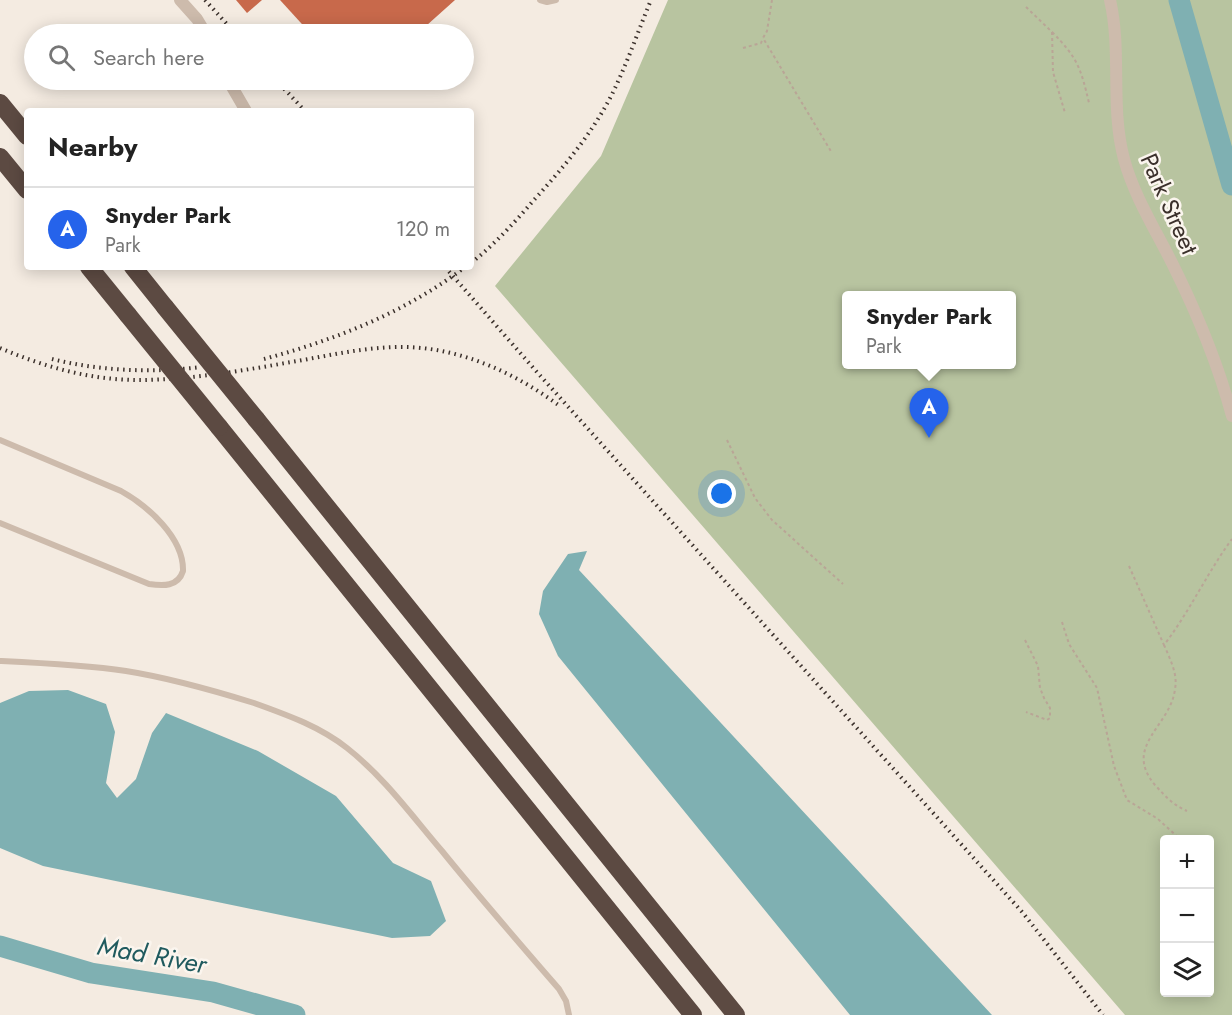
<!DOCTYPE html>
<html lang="en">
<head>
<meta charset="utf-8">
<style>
  :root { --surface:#fff; --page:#f2f2f2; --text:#222; --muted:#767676; --line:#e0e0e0; --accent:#2563eb }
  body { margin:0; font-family:Jost,sans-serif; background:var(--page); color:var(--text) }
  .controls { position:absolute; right:18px; bottom:18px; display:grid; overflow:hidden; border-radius:6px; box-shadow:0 3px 15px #0003 }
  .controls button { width:54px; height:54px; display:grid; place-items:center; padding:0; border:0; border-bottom:2px solid var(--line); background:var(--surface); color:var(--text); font:30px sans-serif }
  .you { position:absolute; left:722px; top:494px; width:21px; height:21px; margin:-15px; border:4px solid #fff; border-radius:50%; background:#1a73e8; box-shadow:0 0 0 9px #1a73e833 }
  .badge { display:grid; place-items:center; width:39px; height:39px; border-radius:50%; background:var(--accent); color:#fff; font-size:20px; font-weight:700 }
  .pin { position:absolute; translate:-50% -50px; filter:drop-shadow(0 2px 3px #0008) }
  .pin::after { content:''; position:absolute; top:32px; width:21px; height:18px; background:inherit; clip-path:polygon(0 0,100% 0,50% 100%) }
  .popup { position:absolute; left:842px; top:291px; width:174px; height:78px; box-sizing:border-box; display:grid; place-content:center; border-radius:6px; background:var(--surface); filter:drop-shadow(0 2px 4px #0005); font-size:20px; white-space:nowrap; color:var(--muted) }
  .popup b { font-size:22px; color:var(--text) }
  .popup::after { content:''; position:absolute; left:50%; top:100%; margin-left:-12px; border:12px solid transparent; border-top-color:var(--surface) }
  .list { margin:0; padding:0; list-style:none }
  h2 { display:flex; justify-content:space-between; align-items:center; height:78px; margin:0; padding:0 24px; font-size:26px }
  h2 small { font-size:20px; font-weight:400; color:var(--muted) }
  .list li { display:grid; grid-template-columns:39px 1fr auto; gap:18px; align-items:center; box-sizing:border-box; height:84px; padding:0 24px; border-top:2px solid var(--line) }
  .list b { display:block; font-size:22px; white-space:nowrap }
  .list p { margin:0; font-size:20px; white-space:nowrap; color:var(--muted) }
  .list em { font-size:20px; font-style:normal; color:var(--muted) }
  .icon { flex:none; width:33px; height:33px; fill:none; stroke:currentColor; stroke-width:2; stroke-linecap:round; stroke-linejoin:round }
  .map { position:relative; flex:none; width:1232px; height:1015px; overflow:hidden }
  .search { position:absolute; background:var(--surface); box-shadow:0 3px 15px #0003; left:24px; top:24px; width:450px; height:66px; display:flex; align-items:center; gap:15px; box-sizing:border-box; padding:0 21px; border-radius:33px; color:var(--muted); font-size:22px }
  .panel { position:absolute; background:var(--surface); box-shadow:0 3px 15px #0003; left:24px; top:108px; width:450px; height:162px; border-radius:6px }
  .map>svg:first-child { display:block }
</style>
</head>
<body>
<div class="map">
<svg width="1232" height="1015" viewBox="0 0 1232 1015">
  <rect width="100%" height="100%" fill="#f4ebe1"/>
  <path fill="#b8c4a0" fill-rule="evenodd" d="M 668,0 L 1232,0 L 1232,1015 L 1125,1015 L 495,286 L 601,156 ZM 846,296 L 1012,296 L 1012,364 L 846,364 ZM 1164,840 L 1210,840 L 1210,992 L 1164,992 Z"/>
  <g fill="#7fb0b2">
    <polygon points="587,551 579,570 992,1015 850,1015 558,656 539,614 543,591 568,554"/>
    <polygon points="68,690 106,704 115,732 106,783 117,798 136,779 152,733 166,713 258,751 336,796 393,863 431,881 446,921 430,936 392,938 43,866 0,848 0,703 29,691"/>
  </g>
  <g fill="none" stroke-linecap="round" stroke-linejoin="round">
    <g stroke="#7fb0b2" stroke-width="21">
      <polyline points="1179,0 1232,185"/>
      <polyline points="0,946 91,973 213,992 295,1015"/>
    </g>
  </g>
  <g fill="#c8694b">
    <polygon points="236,0 262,0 247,13"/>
    <polygon points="280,0 455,0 417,34 311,34"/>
  </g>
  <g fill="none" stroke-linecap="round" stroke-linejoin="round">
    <g stroke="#b9a596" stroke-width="2" stroke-dasharray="3 3" stroke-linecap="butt">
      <polyline points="772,0 767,31 763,38 832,153"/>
      <polyline points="1026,7 1052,32 1053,72 1065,113"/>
      <path d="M 1052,32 C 1078,58 1081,69 1089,103"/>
      <polyline points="743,48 761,43 763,38"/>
      <polyline points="727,440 755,498 772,520 843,584"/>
      <path d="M 1129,566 L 1164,645 C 1190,611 1207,573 1232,539"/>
      <polyline points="1062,622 1069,644 1097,688 1114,766 1127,800 1158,819 1181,840"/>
      <polyline points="1025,640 1038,666 1040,688 1044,698 1050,708 1050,718 1047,720 1026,712"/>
      <path d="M 1164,645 C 1170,659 1178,674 1175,689 C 1171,726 1122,746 1155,785 C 1165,796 1173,805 1187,811"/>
    </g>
    <g stroke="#cdbbac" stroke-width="6">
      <polyline points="540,0 547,2 556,0"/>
      <path d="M 0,440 L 121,491 C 148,506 184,538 183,571 C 178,587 163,586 149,584 L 0,523"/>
      <path d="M 0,661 C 42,663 85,665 126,671 C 170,678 212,690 254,703 C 287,715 319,726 347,748 C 384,777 412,816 442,851 C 480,898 520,944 559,989 L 566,1001 L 569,1015"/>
    </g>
    <g stroke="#cdbbac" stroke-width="12">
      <polyline points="180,0 197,19 206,34"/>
      <path d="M 1110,0 C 1122,52 1110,107 1124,159 C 1134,196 1155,229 1172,263 C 1196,311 1218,364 1232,416"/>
      <polyline points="228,80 246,111"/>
    </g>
    <g stroke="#5c4a42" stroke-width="18">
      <polyline points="0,103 27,136"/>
      <polyline points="0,157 27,190"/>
      <polyline points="89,267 128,315"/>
      <polyline points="133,267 165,307"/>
      <polyline points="256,419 736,1015"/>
      <polyline points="219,427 693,1015"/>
    </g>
    <g stroke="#3b302b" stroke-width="4" stroke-dasharray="1.5 4.5" stroke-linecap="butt">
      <polyline points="205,0 236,34"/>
      <polyline points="276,80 305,111"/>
      <path d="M 471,263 C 494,245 514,223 533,201 C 565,166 596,129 616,86 C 629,58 639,29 651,0"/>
      <polyline points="445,267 536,371 1023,913 1103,1015"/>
      <path d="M 0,348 C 47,368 94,381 145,380 C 198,379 251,369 303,360 C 336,354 368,347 402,347 C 459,347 516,373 561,407"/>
      <path d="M 52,359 C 99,371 153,373 201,367"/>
      <path d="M 264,359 C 335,340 406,312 465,267"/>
    </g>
    <g stroke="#5c4a42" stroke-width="18">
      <polyline points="165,307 256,419"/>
      <polyline points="128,315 219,427"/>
    </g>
  </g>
  <g text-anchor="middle" stroke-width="5" stroke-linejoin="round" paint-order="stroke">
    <g font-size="24" fill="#3b302b" stroke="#fbf5ee">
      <text transform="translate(1169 204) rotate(66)" y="8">Park Street</text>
    </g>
    <g font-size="26" font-style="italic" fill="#1f5a5e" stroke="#fbf5ee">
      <text transform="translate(152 955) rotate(10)" y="9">Mad River</text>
    </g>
  </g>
</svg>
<div class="controls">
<button>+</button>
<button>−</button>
<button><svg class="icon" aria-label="layers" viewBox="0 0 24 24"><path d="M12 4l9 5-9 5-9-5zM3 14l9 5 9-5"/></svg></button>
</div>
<div class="you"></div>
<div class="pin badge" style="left:929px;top:438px">A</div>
<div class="popup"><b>Snyder Park</b>Park</div>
<div class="search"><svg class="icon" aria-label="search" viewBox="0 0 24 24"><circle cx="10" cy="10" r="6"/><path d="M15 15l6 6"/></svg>Search here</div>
<section class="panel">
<h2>Nearby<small></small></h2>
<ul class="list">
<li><span class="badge">A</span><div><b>Snyder Park</b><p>Park</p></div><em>120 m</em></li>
</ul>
</section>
</div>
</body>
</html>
